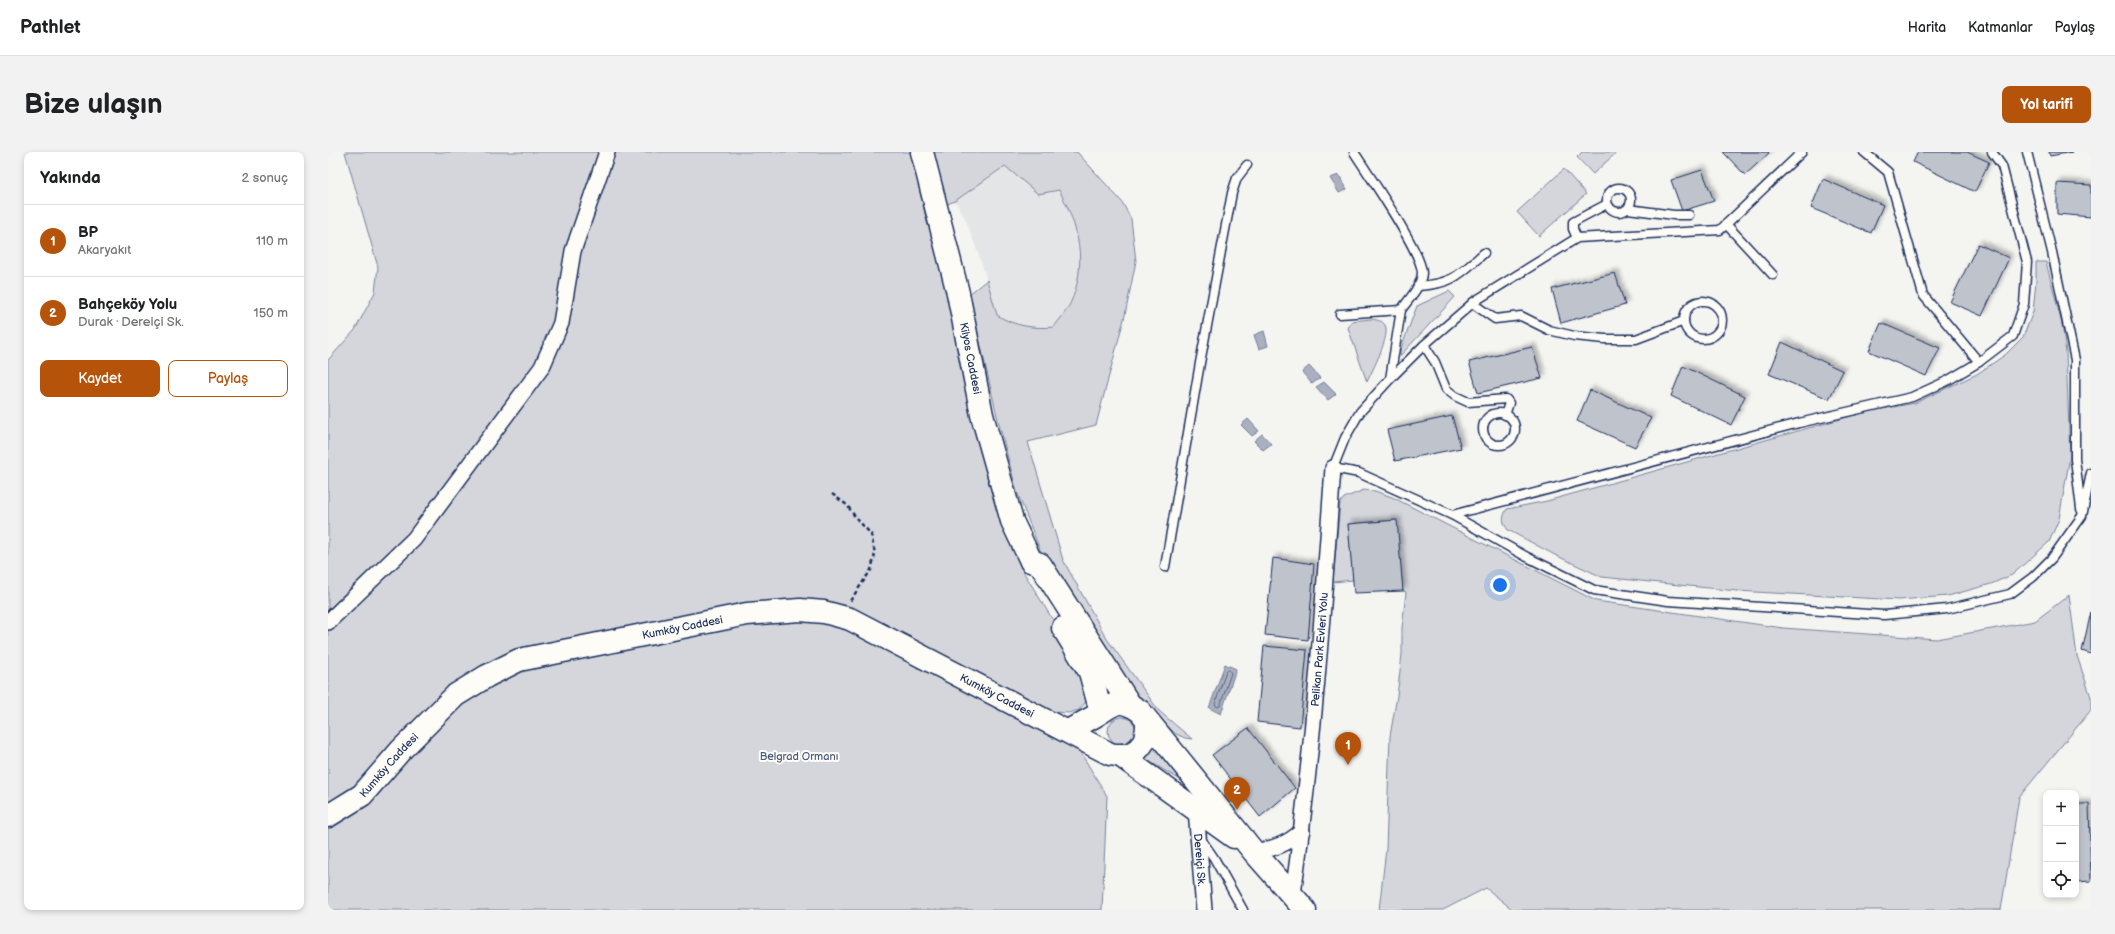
<!DOCTYPE html>
<html lang="tr">
<head>
<meta charset="utf-8">
<style>
  :root { --surface:#fff; --page:#f2f2f2; --text:#202124; --muted:#757577; --line:#e0e0e0; --accent:#b45309 }
  body { margin:0; font-family:"Balsamiq Sans",sans-serif; background:var(--page); color:var(--text) }
  .controls { position:absolute; right:12px; bottom:12px; display:grid; overflow:hidden; border-radius:8px; box-shadow:0 2px 6px #0003 }
  .controls button { width:36px; height:36px; display:grid; place-items:center; padding:0; border:0; border-bottom:1px solid var(--line); background:var(--surface); color:var(--text); font:20px sans-serif }
  .you { position:absolute; left:1172px; top:433px; width:14px; height:14px; margin:-10px; border:3px solid #fff; border-radius:50%; background:#1a73e8; box-shadow:0 0 0 6px #1a73e833 }
  .badge { display:grid; place-items:center; width:26px; height:26px; border-radius:50%; background:var(--accent); color:#fff; font-size:13px; font-weight:700 }
  .pin { position:absolute; translate:-50% -33px; filter:drop-shadow(0 1px 2px #0008) }
  .pin::after { content:''; position:absolute; top:21px; width:14px; height:12px; background:inherit; clip-path:polygon(0 0,100% 0,50% 100%) }
  .list { margin:0; padding:0; list-style:none }
  h2 { display:flex; justify-content:space-between; align-items:center; height:52px; margin:0; padding:0 16px; font-size:17px }
  h2 small { font-size:13px; font-weight:400; color:var(--muted) }
  .list li { display:grid; grid-template-columns:26px 1fr auto; gap:12px; align-items:center; box-sizing:border-box; height:72px; padding:0 16px; border-top:1px solid var(--line) }
  .list b { display:block; font-size:15px; white-space:nowrap }
  .list p { margin:0; font-size:13px; white-space:nowrap; color:var(--muted) }
  .list em { font-size:13px; font-style:normal; color:var(--muted) }
  .actions { display:flex; gap:8px; padding:12px 16px }
  .actions a { flex:1; padding:9px 0; border:1px solid var(--accent); border-radius:8px; text-align:center; font-size:14px; color:var(--accent) }
  .actions .main { background:var(--accent); color:#fff }
  .icon { flex:none; width:22px; height:22px; fill:none; stroke:currentColor; stroke-width:2; stroke-linecap:round; stroke-linejoin:round }
  .map { position:relative; flex:none; width:1763px; height:758px; overflow:hidden; border-radius:8px }
  header { display:flex; align-items:center; gap:24px; box-sizing:border-box; height:56px; padding:0 20px; background:var(--surface); border-bottom:1px solid var(--line) }
  header strong { font-size:19px }
  nav { display:flex; gap:22px; margin-inline-start:auto; font-size:14px }
  .intro { display:flex; align-items:center; justify-content:space-between; box-sizing:border-box; height:96px; padding:0 24px }
  h1 { margin:0; font-size:28px }
  .button { padding:10px 18px; border-radius:8px; background:var(--accent); color:#fff; font-size:14px; font-weight:700 }
  main { display:flex; gap:24px; padding:0 24px }
  aside { flex:1; background:var(--surface); border-radius:8px; box-shadow:0 2px 6px #0003 }
  .map>svg:first-child { display:block }
</style>
</head>
<body>
<header>
<strong>Pathlet</strong>
<nav><a>Harita</a><a>Katmanlar</a><a>Paylaş</a></nav>
</header>
<div class="intro"><h1>Bize ulaşın</h1><a class="button">Yol tarifi</a></div>
<main>
<aside>
<h2>Yakında<small>2 sonuç</small></h2>
<ul class="list">
<li><span class="badge">1</span><div><b>BP</b><p>Akaryakıt</p></div><em>110 m</em></li>
<li><span class="badge">2</span><div><b>Bahçeköy Yolu</b><p>Durak · Dereiçi Sk.</p></div><em>150 m</em></li>
</ul>
<div class="actions"><a class="main">Kaydet</a><a>Paylaş</a></div>
</aside>
<div class="map">
<svg width="1763" height="758" viewBox="0 0 1763 758">
  <defs>
    <filter id="shadow"><feDropShadow dx="3.5" dy="-3.5" stdDeviation="2" flood-color="#0004"/></filter>
  </defs>
  <rect width="100%" height="100%" fill="#f4f4f1"/>
  <filter id="ink" filterUnits="userSpaceOnUse"><feTurbulence type="fractalNoise" baseFrequency=".025" numOctaves="2"/><feDisplacementMap in="SourceGraphic" scale="8" xChannelSelector="R" yChannelSelector="G"/><feConvolveMatrix kernelMatrix="1 2 1 2 8 2 1 2 1" color-interpolation-filters="sRGB"/></filter>
  <g filter="url(#ink)">
    <polygon fill="#e4e5e6" points="677,14 710,42 731,38 743,61 750,89 752,123 741,153 726,175 708,177 677,168 669,163 655,115 638,68 627,49"/>
    <g fill="#d4d6db" stroke="#78829c">
      <polygon points="17,0 583,0 599,71 617,113 674,370 693,416 755,517 760,542 757,551 751,558 741,561 728,560 779,644 774,758 0,758 0,208 27,178 47,140 50,115"/>
      <path d="M 604,0 L 749,0 L 794,50 L 803,67 L 808,109 L 797,163 L 768,273 L 700,290 L 735,408 L 779,487 L 831,559 L 864,587 L 857,586 L 848,582 L 823,559 L 789,518 L 715,405 L 689,340 L 670,268 L 641,142 L 659,128 L 669,163 C 686,174 706,177 726,175 C 731,168 738,160 742,152 C 760,112 751,75 731,38 L 710,42 L 677,14 L 627,49 L 617,53 Z"/>
      <polygon points="1254,0 1289,0 1265,22 1249,5"/>
      <polygon points="1236,17 1258,42 1211,84 1189,60"/>
      <path d="M 1708,110 L 1718,110 L 1734,172 L 1738,200 L 1742,304 L 1731,367 L 1721,390 L 1684,423 L 1663,432 L 1620,444 L 1571,448 L 1409,439 L 1274,425 L 1225,402 L 1180,378 C 1174,370 1174,365 1179,357 L 1219,349 L 1538,260 L 1587,251 L 1649,222 L 1677,203 L 1695,185 L 1705,160 L 1708,129 Z"/>
      <polygon points="1121,139 1127,145 1072,204 1072,199 1089,154"/>
      <path d="M 1043,167 C 1048,168 1054,168 1057,173 C 1063,183 1044,219 1039,230 L 1020,176 L 1024,169 Z"/>
      <polygon points="1036,338 1047,339 1064,345 1268,449 1455,476 1609,487 1707,469 1741,443 1749,504 1763,545 1763,558 1691,645 1673,758 1185,758 1158,736 1115,758 1051,758 1058,697 1062,584 1069,544 1074,502 1074,476 1078,440 1075,439 1068,368 1020,372 1025,428 1005,430 1012,351 1016,346"/>
      <circle cx="794" cy="579" r="14"/>
      <polygon points="825,589 856,630 814,605"/>
    </g>
    <g fill="#aab0bf" stroke="#717c98">
      <polygon points="1011,23 1019,37 1011,41 1002,26"/>
      <polygon points="936,179 940,194 931,197 926,183"/>
      <polygon points="981,214 992,226 984,232 974,220"/>
      <polygon points="996,230 1008,242 1000,248 988,235"/>
      <polygon points="920,267 931,279 924,284 913,273"/>
      <polygon points="934,282 943,292 935,298 926,289"/>
      <polygon points="897,512 908,517 893,562 881,556"/>
    </g>
    <g fill="none" stroke-linecap="round" stroke-linejoin="round">
      <polygon stroke="#546385" stroke-width="1" points="901,518 903,521 892,554 889,555 887,552 898,519"/>
    </g>
    <g fill="#bfc3cc" stroke="#1b2f5e" filter="url(#shadow)">
      <polygon points="1395,0 1440,0 1441,1 1417,23"/>
      <polygon points="1590,0 1639,0 1661,10 1647,40 1585,10"/>
      <polygon points="1721,0 1744,0 1722,4"/>
      <polygon points="1374,18 1386,49 1354,59 1343,28"/>
      <polygon points="1495,27 1555,53 1543,81 1483,56"/>
      <polygon points="1729,31 1763,33 1763,65 1729,62"/>
      <polygon points="1650,92 1681,106 1654,164 1622,150"/>
      <polygon points="1287,121 1297,153 1233,171 1224,137"/>
      <polygon points="1553,171 1612,196 1598,224 1541,199"/>
      <polygon points="1454,190 1515,219 1501,247 1441,222"/>
      <polygon points="1204,195 1214,226 1150,241 1141,210"/>
      <polygon points="1355,214 1417,244 1403,273 1343,244"/>
      <polygon points="1262,238 1323,266 1307,295 1249,269"/>
      <polygon points="1124,264 1133,296 1067,309 1059,278"/>
      <polygon points="1069,368 1075,439 1026,441 1020,372"/>
      <polygon points="945,406 986,412 980,488 937,483"/>
      <polygon points="1763,460 1763,502 1754,499"/>
      <polygon points="936,494 979,498 972,575 929,570"/>
      <polygon points="920,576 967,636 932,665 884,603"/>
      <polygon points="1748,652 1761,652 1763,729 1748,730"/>
    </g>
    <g fill="none" stroke-linecap="round" stroke-linejoin="round">
      <defs>
        <g id="lane">
          <polyline points="1474,0 1392,78 1249,86 1147,149 1096,193 1062,227 1032,260 1017,286 1005,316 1031,321 1124,363 1471,271 1584,245 1619,229 1651,210 1685,184 1696,152 1699,110 1674,14 1664,0"/>
          <polyline points="1536,0 1560,20 1595,143 1651,210"/>
          <polyline points="1699,0 1724,100 1747,208 1747,307 1753,357"/>
          <circle cx="1291" cy="48" r="12"/>
          <polyline points="1300,57 1346,63 1361,63"/>
          <polyline points="1398,72 1445,123"/>
          <polyline points="1249,86 1245,77 1245,70 1279,52"/>
          <path d="M 1090,134 C 1125,132 1131,123 1156,101"/>
          <circle cx="1375" cy="168" r="19"/>
          <polyline points="1144,151 1167,167 1193,164 1221,178 1246,184 1277,187 1308,187 1356,169"/>
          <path d="M 1012,162 L 1073,158 C 1081,147 1093,135 1094,121 C 1094,100 1040,22 1026,0"/>
          <polyline points="1096,193 1107,210 1118,237 1127,244 1140,250 1178,247 1181,251 1177,263"/>
          <polyline points="1062,227 1073,158"/>
          <circle cx="1171" cy="277" r="16"/>
          <polyline points="1124,363 1199,405 1266,438 1340,449 1556,463 1619,457 1682,442 1705,425 1724,406 1754,364 1763,321"/>
          <polyline points="837,415 872,211 904,41 909,26 919,13"/>
          <polyline points="873,687 886,706 915,758"/>
        </g>
        <g id="street">
          <polyline points="0,470 86,387 214,215 233,171 245,99 279,0"/>
          <path id="s1" d="M 868,657 L 876,758"/>
          <path d="M 926,700 C 945,697 960,692 974,679"/>
          <path id="s2" d="M 965,742 C 985,601 995,458 1005,316"/>
        </g>
        <g id="secondary">
          <path id="s3" d="M 594,0 L 630,141 L 654,263 L 684,369 L 703,409"/>
          <polyline points="703,409 712,412 802,553"/>
          <polyline points="735,476 762,520 773,560"/>
          <path d="M 740,579 C 749,574 758,569 767,564 C 786,553 789,544 812,559 L 926,700 L 977,758"/>
          <polyline points="793,604 906,685"/>
          <path id="s4" d="M 0,664 L 34,643 L 73,598 L 128,543 L 159,524 L 191,508 L 419,462 L 472,458 L 496,460 L 522,467 L 782,602 C 807,607 820,594 819,569"/>
        </g>
      </defs>
      <use href="#lane" stroke="#1b2f5e" stroke-width="11"/>
      <use href="#street" stroke="#1b2f5e" stroke-width="18"/>
      <use href="#secondary" stroke="#1b2f5e" stroke-width="25"/>
      <polyline stroke="#1b2f5e" stroke-width="2.5" stroke-dasharray="4 3" stroke-linecap="butt" points="504,342 519,353 528,366 543,382 547,402 543,418 522,449"/>
      <use href="#lane" stroke="#fdfcf7" stroke-width="8"/>
      <use href="#street" stroke="#fdfcf7" stroke-width="15"/>
      <use href="#secondary" stroke="#fdfcf7" stroke-width="22"/>
    </g>
  </g>
  <g text-anchor="middle" stroke-width="4" stroke-linejoin="round" paint-order="stroke">
    <g font-size="11" fill="#1b2f5e" stroke="#fdfcf7">
      <text dy="4" stroke="none"><textPath href="#s3" startOffset="212">Kilyos Caddesi</textPath></text>
      <text dy="4" stroke="none"><textPath href="#s4" startOffset="416">Kumköy Caddesi</textPath></text>
      <text dy="4" stroke="none"><textPath href="#s2" startOffset="246">Pelikan Park Evleri Yolu</textPath></text>
      <text dy="4" stroke="none"><textPath href="#s4" startOffset="752">Kumköy Caddesi</textPath></text>
      <text dy="4" stroke="none"><textPath href="#s4" startOffset="80">Kumköy Caddesi</textPath></text>
      <text dy="4" stroke="none"><textPath href="#s1" startOffset="51">Dereiçi Sk.</textPath></text>
    </g>
    <g font-size="11" fill="#49597d" stroke="#fdfcf7">
      <text x="471" y="608">Belgrad Ormanı</text>
    </g>
  </g>
</svg>
<div class="controls">
<button>+</button>
<button>−</button>
<button><svg class="icon" aria-label="locate" viewBox="0 0 24 24"><circle cx="12" cy="12" r="6"/><path d="M12 2v4M12 18v4M2 12h4M18 12h4"/></svg></button>
</div>
<div class="you"></div>
<div class="pin badge" style="left:1020px;top:613px">1</div>
<div class="pin badge" style="left:909px;top:658px">2</div>
</div>
</main>
</body>
</html>
